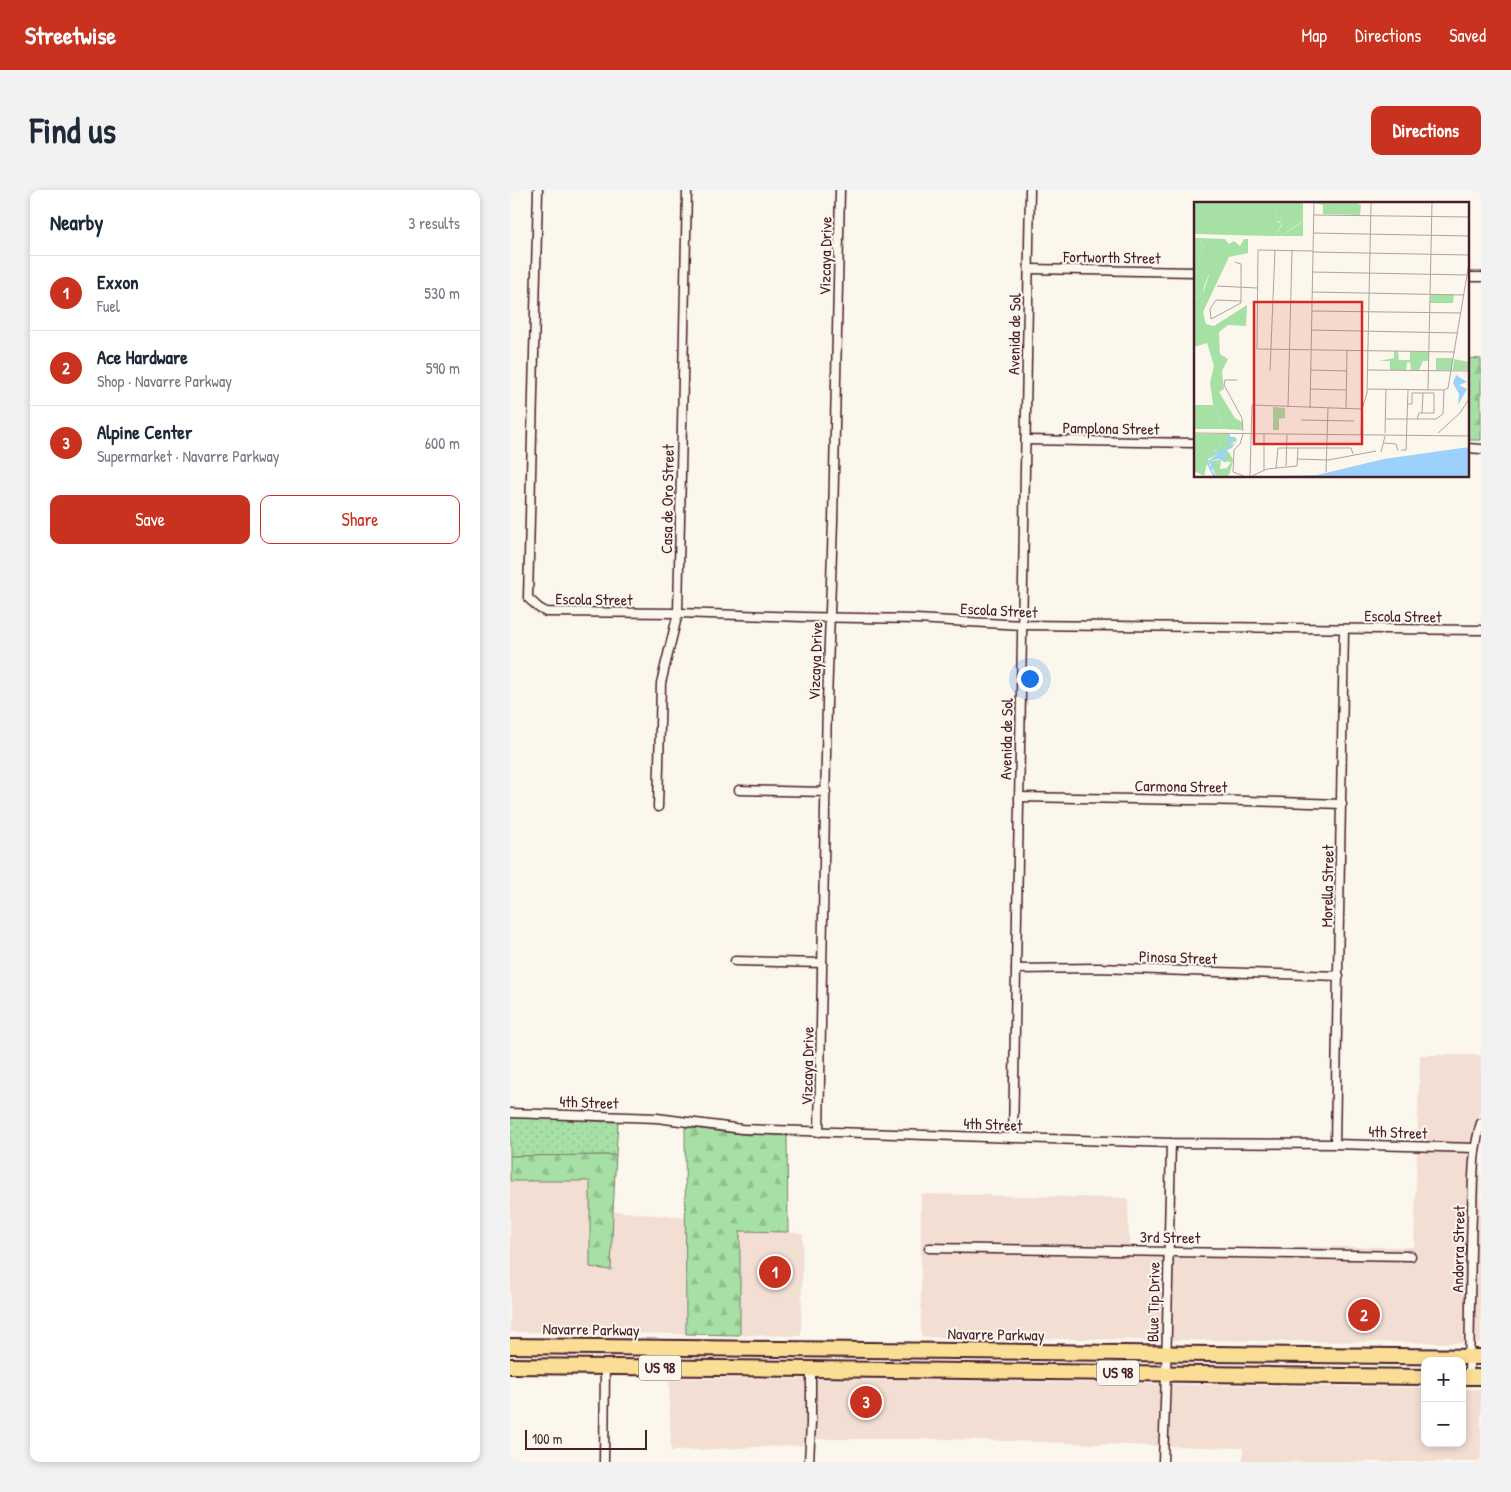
<!DOCTYPE html>
<html lang="en">
<head>
<meta charset="utf-8">
<style>
  :root { --surface:#fff; --page:#f2f2f3; --text:#1f2937; --muted:#747a83; --line:#e0e1e3; --accent:#c8321e }
  body { margin:0; font-family:"Patrick Hand",sans-serif; background:var(--page); color:var(--text) }
  .controls { position:absolute; right:15px; bottom:15px; display:grid; overflow:hidden; border-radius:10px; box-shadow:0 2px 8px #0003 }
  .controls button { width:45px; height:45px; display:grid; place-items:center; padding:0; border:0; border-bottom:1px solid var(--line); background:var(--surface); color:var(--text); font:25px sans-serif }
  .scale { position:absolute; left:15px; bottom:12px; width:122px; box-sizing:border-box; padding-left:5px; border:2px solid #4a1f2b; border-top:0; font-size:14px; line-height:18px; white-space:nowrap; color:#4a1f2b; -webkit-text-stroke:4px #fbf7ec; paint-order:stroke }
  .you { position:absolute; left:519px; top:488px; width:18px; height:18px; margin:-12px; border:4px solid #fff; border-radius:50%; background:#1a73e8; box-shadow:0 0 0 8px #1a73e833 }
  .badge { display:grid; place-items:center; width:32px; height:32px; border-radius:50%; background:var(--accent); color:#fff; font-size:16px; font-weight:700 }
  .pin { position:absolute; translate:-50% -50%; border:2px solid #fff; box-shadow:0 1px 5px #0006 }
  .list { margin:0; padding:0; list-style:none }
  h2 { display:flex; justify-content:space-between; align-items:center; height:65px; margin:0; padding:0 20px; font-size:21px }
  h2 small { font-size:16px; font-weight:400; color:var(--muted) }
  .list li { display:grid; grid-template-columns:32px 1fr auto; gap:15px; align-items:center; box-sizing:border-box; height:75px; padding:0 20px; border-top:1px solid var(--line) }
  .list b { display:block; font-size:19px; white-space:nowrap }
  .list p { margin:0; font-size:16px; white-space:nowrap; color:var(--muted) }
  .list em { font-size:16px; font-style:normal; color:var(--muted) }
  .actions { display:flex; gap:10px; padding:15px 20px }
  .actions a { flex:1; padding:11px 0; border:1px solid var(--accent); border-radius:10px; text-align:center; font-size:18px; color:var(--accent) }
  .actions .main { background:var(--accent); color:#fff }
  .map { position:relative; flex:none; width:971px; height:1272px; overflow:hidden; border-radius:10px }
  header { display:flex; align-items:center; gap:30px; box-sizing:border-box; height:70px; padding:0 25px; background:var(--accent); color:#fff }
  header strong { font-size:24px }
  nav { display:flex; gap:28px; margin-inline-start:auto; font-size:18px }
  .intro { display:flex; align-items:center; justify-content:space-between; box-sizing:border-box; height:120px; padding:0 30px }
  h1 { margin:0; font-size:35px }
  .button { padding:12px 22px; border-radius:10px; background:var(--accent); color:#fff; font-size:18px; font-weight:700 }
  main { display:flex; gap:30px; padding:0 30px }
  aside { flex:1; background:var(--surface); border-radius:10px; box-shadow:0 2px 8px #0003 }
  .map>svg:first-child { display:block }
</style>
</head>
<body>
<header>
<strong>Streetwise</strong>
<nav><a>Map</a><a>Directions</a><a>Saved</a></nav>
</header>
<div class="intro"><h1>Find us</h1><a class="button">Directions</a></div>
<main>
<aside>
<h2>Nearby<small>3 results</small></h2>
<ul class="list">
<li><span class="badge">1</span><div><b>Exxon</b><p>Fuel</p></div><em>530 m</em></li>
<li><span class="badge">2</span><div><b>Ace Hardware</b><p>Shop · Navarre Parkway</p></div><em>590 m</em></li>
<li><span class="badge">3</span><div><b>Alpine Center</b><p>Supermarket · Navarre Parkway</p></div><em>600 m</em></li>
</ul>
<div class="actions"><a class="main">Save</a><a>Share</a></div>
</aside>
<div class="map">
<svg width="971" height="1272" viewBox="0 0 971 1272">
  <defs>
    <pattern id="grass-dots" width="8" height="8" patternUnits="userSpaceOnUse" patternTransform="scale(1.25)"><rect width="8" height="8" fill="#a6e0a5"/><path d="M2 2h.1M6 6h.1" fill="none" stroke="#90c08e" stroke-width="1.8" stroke-linecap="round"/></pattern>
    <pattern id="forest-firs" width="22" height="20" patternUnits="userSpaceOnUse" patternTransform="scale(1.25)"><rect width="22" height="20" fill="#a6e0a5"/><path d="M5 1l3.5 6h-7zM16 11l3.5 6h-7z" fill="#90c08e"/></pattern>
  </defs>
  <rect width="100%" height="100%" fill="#fbf7ec"/>
  <filter id="ink" filterUnits="userSpaceOnUse"><feTurbulence type="fractalNoise" baseFrequency=".02" numOctaves="2"/><feDisplacementMap in="SourceGraphic" scale="10" xChannelSelector="R" yChannelSelector="G"/><feConvolveMatrix kernelMatrix="1 2 1 2 8 2 1 2 1" color-interpolation-filters="sRGB"/></filter>
  <g filter="url(#ink)">
    <g fill="#f2ded3">
      <polygon points="910,865 971,865 971,921 964,943 962,953 907,952"/>
      <polygon points="970,955 971,1153 964,1153 965,1064"/>
      <polygon points="907,961 961,963 957,1064 956,1153 660,1150 662,1066 905,1071 905,1061 691,1057 904,1057"/>
      <polygon points="0,991 80,991 80,1077 101,1079 103,1021 176,1028 176,1144 0,1142"/>
      <polygon points="411,1004 618,1008 619,1056 415,1053 415,1062 654,1066 652,1150 411,1147"/>
      <polygon points="230,1041 277,1042 293,1044 291,1146 230,1145"/>
      <polygon points="159,1188 297,1189 296,1255 161,1261"/>
      <polygon points="305,1189 652,1194 649,1256 437,1249 305,1249"/>
      <polygon points="660,1194 915,1198 915,1253 952,1253 952,1199 971,1199 971,1272 733,1272 733,1258 657,1256"/>
    </g>
    <polygon fill="url(#grass-dots)" stroke="#788068" points="0,927 108,932 106,965 0,966"/>
    <g fill="url(#forest-firs)" stroke="#788068">
      <polygon points="957,168 971,169 971,250 957,250"/>
      <polygon points="175,937 231,944 277,945 278,1042 230,1041 230,1145 176,1144"/>
      <polygon points="106,965 103,1021 101,1080 80,1077 80,991 0,991 0,966"/>
    </g>
    <g fill="none" stroke-linecap="round" stroke-linejoin="round">
      <defs>
        <g id="street">
          <polyline points="28,0 18,408 29,418 36,422 168,423 293,427 406,429 512,435 971,440"/>
          <polyline points="519,79 685,82"/>
          <polyline points="957,87 971,87"/>
          <polyline points="516,250 685,253"/>
          <polyline points="957,258 971,259"/>
          <polyline points="229,600 316,602"/>
          <polyline points="509,607 737,611 832,614"/>
          <polyline points="148,617 151,493 168,423 177,0"/>
          <polyline points="225,771 312,773"/>
          <polyline points="506,779 588,778 829,786"/>
          <polyline points="0,923 147,928 232,939 294,941 661,953 825,954 965,958"/>
          <polyline points="309,942 317,512 323,331 330,0"/>
          <polyline points="503,948 520,0"/>
          <polyline points="825,954 834,439"/>
          <polyline points="419,1058 901,1066"/>
          <path d="M 959,1187 C 960,1133 960,1078 962,1023 C 963,993 962,962 971,933"/>
          <polyline points="94,1272 95,1177"/>
          <polyline points="299,1272 301,1233 301,1179"/>
          <polyline points="653,1272 656,1184 661,953"/>
        </g>
        <g id="highway">
          <polyline points="0,1156 971,1167"/>
          <polyline points="0,1176 301,1179 915,1187"/>
          <polyline points="952,1187 971,1187"/>
        </g>
      </defs>
      <use href="#street" stroke="#4a1f2b" stroke-width="11"/>
      <use href="#highway" stroke="#4a1f2b" stroke-width="18"/>
      <use href="#street" stroke="#fbf7ec" stroke-width="8"/>
      <use href="#highway" stroke="#fbde96" stroke-width="14"/>
    </g>
  </g>
  <g text-anchor="middle" stroke-width="4" stroke-linejoin="round" paint-order="stroke">
    <g fill="#fbf7ec" stroke="#7f6065" stroke-width="1">
      <rect x="129" y="1165.5" width="42" height="25" rx="4"/>
      <rect x="587" y="1170.5" width="42" height="25" rx="4"/>
    </g>
    <g font-size="15" font-weight="bold" fill="#4a1f2b">
      <text x="150" y="1183">US 98</text>
      <text x="608" y="1188">US 98</text>
    </g>
    <g font-size="16" fill="#4a1f2b" stroke="#fbf7ec">
      <text transform="translate(315 66) rotate(-89)" y="6">Vizcaya Drive</text>
      <text transform="translate(602 67) rotate(1)" y="6">Fortworth Street</text>
      <text transform="translate(504 144) rotate(-89)" y="6">Avenida de Sol</text>
      <text transform="translate(601 238) rotate(1)" y="6">Pamplona Street</text>
      <text transform="translate(157 309) rotate(-89)" y="6">Casa de Oro Street</text>
      <text transform="translate(84 409) rotate(1)" y="6">Escola Street</text>
      <text transform="translate(489 420) rotate(3)" y="6">Escola Street</text>
      <text transform="translate(893 426) rotate(1)" y="6">Escola Street</text>
      <text transform="translate(305 471) rotate(-88)" y="6">Vizcaya Drive</text>
      <text transform="translate(496 549) rotate(-89)" y="6">Avenida de Sol</text>
      <text transform="translate(671 596) rotate(1)" y="6">Carmona Street</text>
      <text transform="translate(817 696) rotate(-89)" y="6">Morella Street</text>
      <text transform="translate(668 767) rotate(2)" y="6">Pinosa Street</text>
      <text transform="translate(297 876) rotate(-89)" y="6">Vizcaya Drive</text>
      <text transform="translate(79 912) rotate(2)" y="6">4th Street</text>
      <text transform="translate(483 934) rotate(2)" y="6">4th Street</text>
      <text transform="translate(888 942) rotate(2)" y="6">4th Street</text>
      <text transform="translate(660 1047) rotate(1)" y="6">3rd Street</text>
      <text transform="translate(948 1059) rotate(-89)" y="6">Andorra Street</text>
      <text transform="translate(643 1112) rotate(-89)" y="6">Blue Tip Drive</text>
      <text transform="translate(81 1139) rotate(1)" y="6">Navarre Parkway</text>
      <text transform="translate(486 1144) rotate(1)" y="6">Navarre Parkway</text>
    </g>
  </g>
  <g transform="translate(684 12)">
    <rect width="275" height="275" fill="#fbf7ec"/>
    <path d="M 84,1 L 109,1 L 109,19 L 86,34 L 81,34 L 88,23 L 88,14 L 87,20 L 82,18 ZM 260,157 L 275,160 L 275,168 L 259,168 Z" fill="#a6e0a5"/>
    <path d="M 0,1 L 84,1 L 82,18 L 86,21 L 90,12 L 93,13 L 81,34 L 0,32 ZM 120,1 L 163,1 L 167,3 L 166,13 L 129,12 L 129,3 ZM 0,36 L 5,36 L 10,44 L 5,56 L 15,72 L 6,95 L 0,94 ZM 237,92 L 260,93 L 259,101 L 236,101 ZM 200,149 L 204,149 L 205,158 L 216,158 L 216,150 L 235,150 L 234,159 L 229,159 L 225,168 L 217,168 L 216,160 L 213,161 L 212,168 L 196,168 L 196,159 L 185,159 L 200,156 ZM 242,156 L 259,156 L 258,168 L 242,168 ZM 0,203 L 19,203 L 31,227 L 0,227 ZM 79,205 L 91,206 L 91,216 L 85,217 L 85,228 L 79,228 ZM 0,232 L 28,232 L 26,243 L 19,248 L 23,253 L 14,257 L 10,274 L 0,269 Z" fill="#a6e0a5"/>
    <path d="M 109,19 L 109,34 L 86,34 L 104,23 ZM 5,36 L 31,37 L 35,42 L 40,39 L 46,44 L 50,37 L 54,37 L 54,51 L 35,55 L 9,110 L 12,122 L 20,124 L 53,103 L 52,124 L 34,123 L 25,130 L 26,152 L 34,157 L 28,169 L 30,187 L 25,190 L 41,216 L 48,220 L 48,228 L 31,227 L 19,203 L 16,180 L 20,164 L 13,141 L 0,145 L 0,94 L 6,95 L 10,84 L 9,91 L 15,73 L 5,56 L 10,44 ZM 28,232 L 35,232 L 34,241 L 37,236 L 42,237 L 31,251 L 25,251 L 19,246 L 26,243 ZM 35,250 L 39,258 L 36,271 L 34,274 L 22,274 L 15,259 L 27,258 L 26,267 L 33,266 L 37,260 L 29,259 L 29,253 Z" fill="#a6e0a5"/>
    <path d="M 262,173 L 273,180 L 265,183 L 273,187 L 264,203 L 265,192 L 259,181 ZM 35,232 L 37,235 L 41,235 L 43,238 L 38,246 L 33,248 L 34,251 L 29,253 L 32,261 L 25,257 L 15,259 L 16,265 L 19,259 L 20,261 L 18,269 L 22,274 L 19,274 L 12,260 L 23,253 L 20,249 L 19,247 L 26,251 L 32,249 L 21,245 L 31,247 L 41,241 L 40,236 L 33,243 L 30,243 L 33,242 ZM 275,245 L 275,274 L 83,274 L 123,273 L 190,257 Z" fill="#9bd1fa"/>
    <path fill="none" stroke="#b4a19f" stroke-width="1" d="M 119,13 L 275,15M 119,31 L 275,34M 119,49 L 64,48 L 63,147 L 261,150M 119,50 L 275,53M 41,60 L 47,62 L 47,101 L 17,117 L 16,107 L 22,98 L 47,99M 118,70 L 273,73M 23,84 L 63,86M 118,90 L 270,93M 118,109 L 267,111M 117,128 L 264,131M 117,168 L 153,169M 174,168 L 275,169M 76,169 L 81,48M 43,178 L 31,178 L 30,183 L 48,216 L 49,229M 116,187 L 152,188M 173,187 L 250,188 L 254,186 L 275,61M 234,188 L 238,1M 229,191 L 240,191 L 240,211M 214,202 L 218,202 L 218,191 L 229,191 L 228,211M 94,205 L 98,48M 116,206 L 120,1M 152,207 L 153,149M 192,217 L 242,217 L 249,212 L 250,188M 223,217 L 225,211 L 240,211M 107,218 L 160,219M 0,231 L 275,234M 191,231 L 192,187M 244,231 L 266,211 L 275,197M 49,232 L 46,242 L 40,248 L 39,270 L 50,274M 167,233 L 168,207 L 173,191 L 177,1M 190,241 L 202,242 L 204,249M 207,248 L 212,248 L 214,188M 187,250 L 191,234M 103,257 L 134,258 L 182,249M 92,264 L 93,233M 82,266 L 84,246 L 157,246 L 159,252M 70,269 L 70,232M 132,270 L 134,206M 56,274 L 58,203 L 168,207M 58,274 L 73,267 L 103,264 L 104,246"/>
    <path fill="#d62828" fill-opacity="0.15" stroke="#d62828" stroke-width="2.5" d="M 60,100 L 168,100 L 168,242 L 60,242 Z"/>
    <rect width="275" height="275" fill="none" stroke="#4a1f2b" stroke-width="2.5"/>
  </g>
</svg>
<div class="controls">
<button>+</button>
<button>−</button>
</div>
<div class="scale">100 m</div>
<div class="you"></div>
<div class="pin badge" style="left:265px;top:1082px">1</div>
<div class="pin badge" style="left:854px;top:1125px">2</div>
<div class="pin badge" style="left:356px;top:1212px">3</div>
</div>
</main>
</body>
</html>
